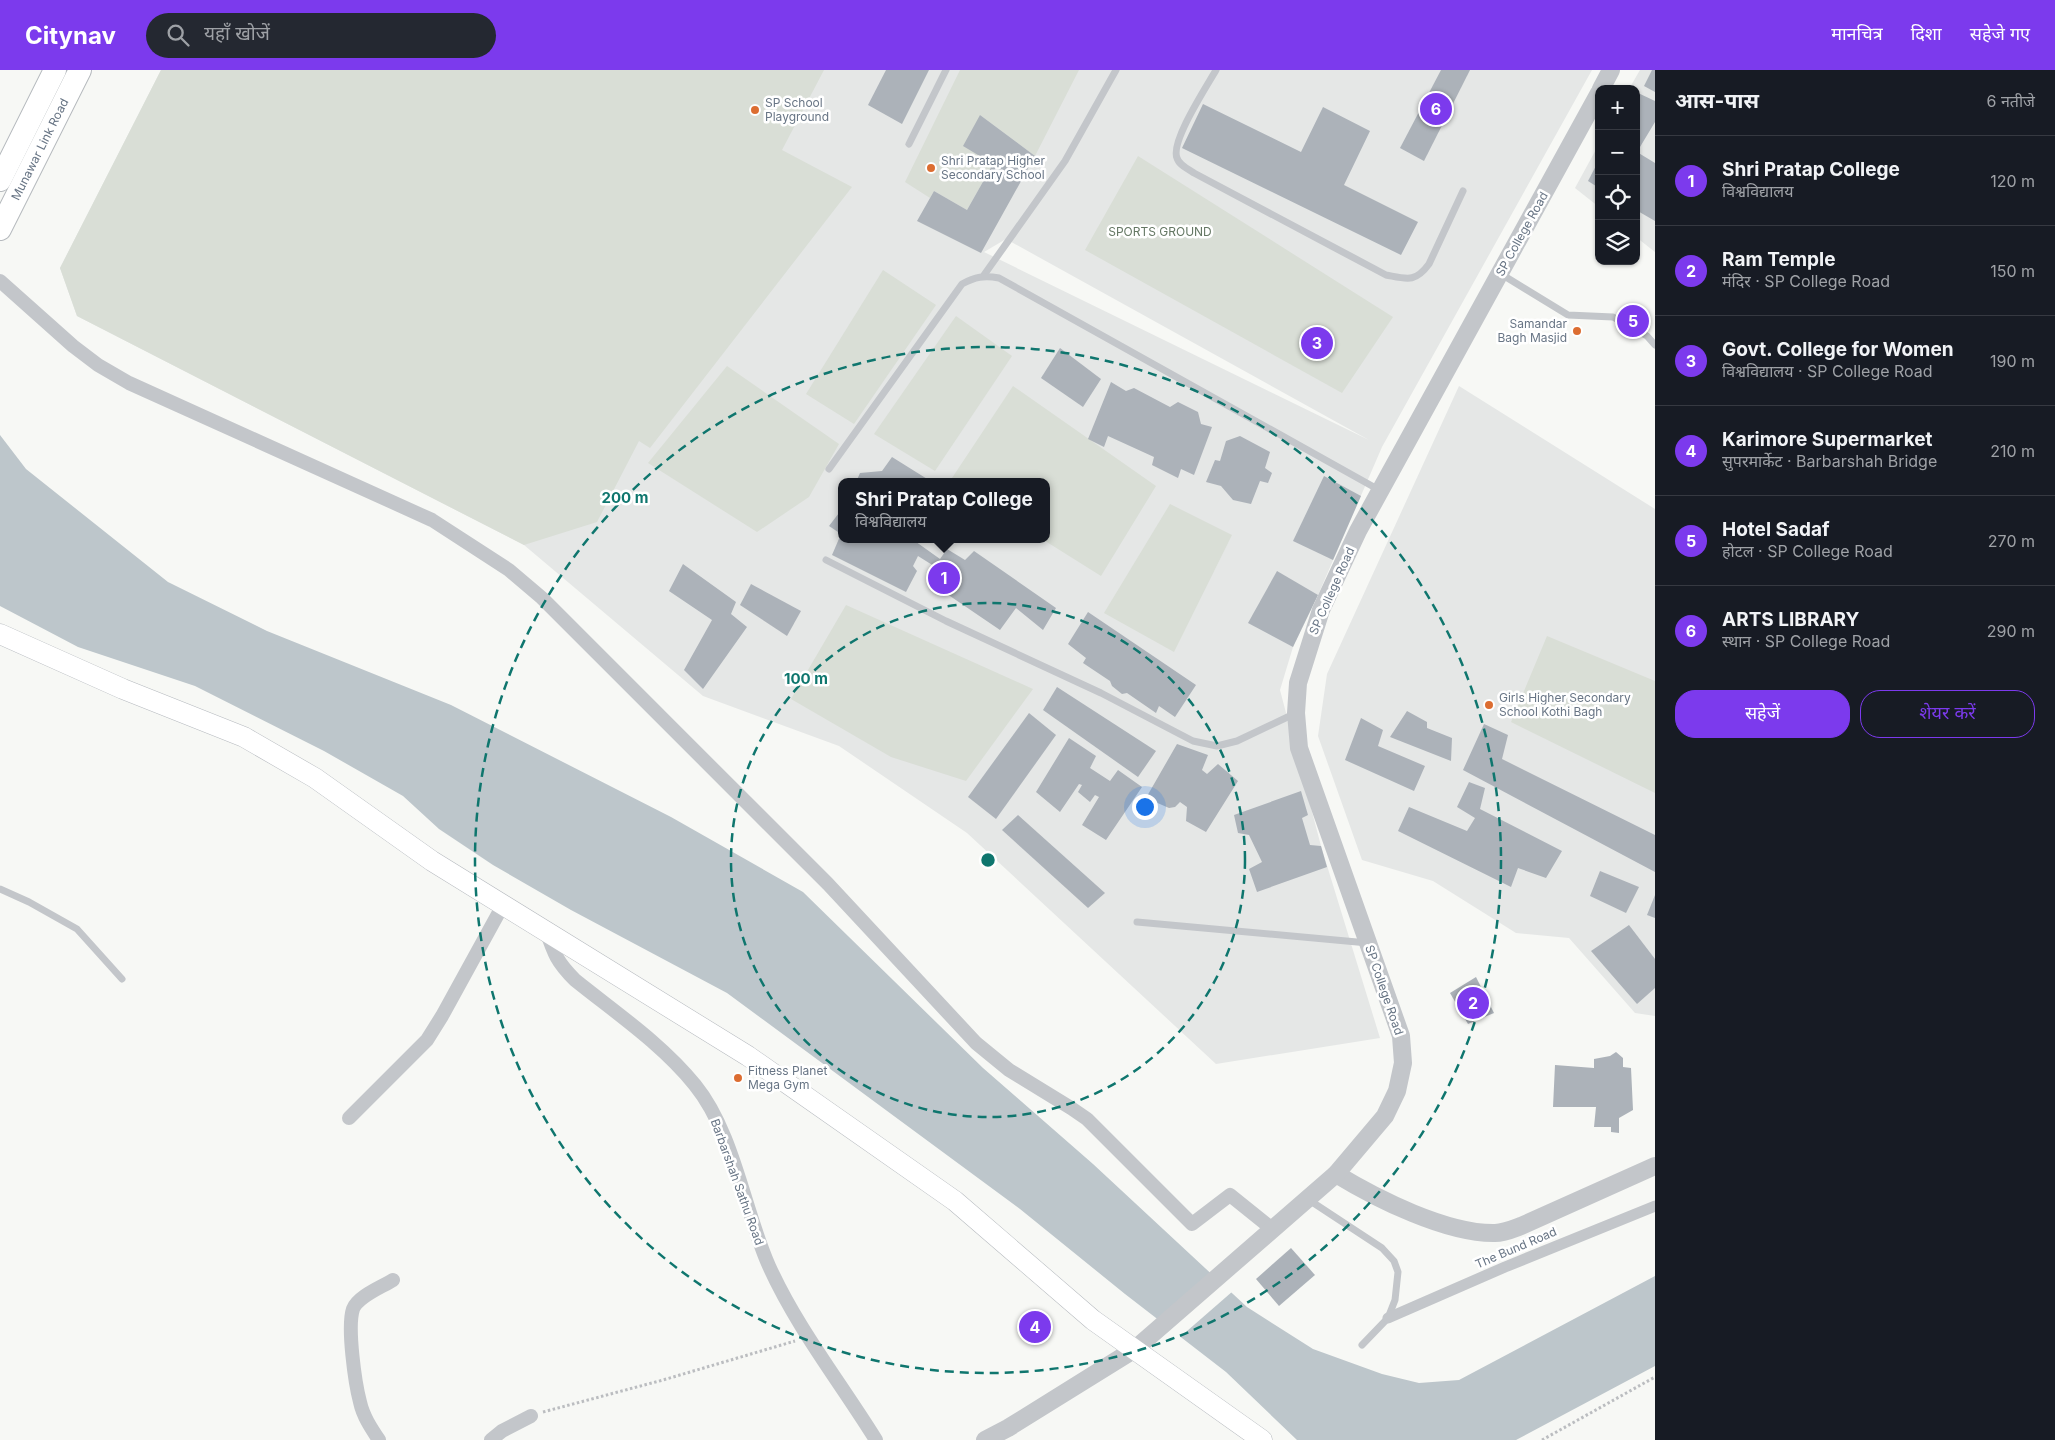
<!DOCTYPE html>
<html lang="hi">
<head>
<meta charset="utf-8">
<style>
  :root { --surface:#171b24; --page:#242831; --text:#f1f3f6; --muted:#9ea1a6; --line:#363941; --accent:#7c3aed }
  body { margin:0; font-family:Inter,"Noto Sans Devanagari",sans-serif; background:var(--page); color:var(--text) }
  .controls { position:absolute; right:15px; top:15px; display:grid; overflow:hidden; border-radius:10px; box-shadow:0 1px 4px #0004 }
  .controls button { width:45px; height:45px; display:grid; place-items:center; padding:0; border:0; border-bottom:1px solid var(--line); background:var(--surface); color:var(--text); font:25px sans-serif }
  .you { position:absolute; left:1144px; top:736px; width:18px; height:18px; margin:-12px; border:4px solid #fff; border-radius:50%; background:#1a73e8; box-shadow:0 0 0 8px #1a73e833 }
  .badge { display:grid; place-items:center; width:32px; height:32px; border-radius:50%; background:var(--accent); color:#fff; font-size:16px; font-weight:700 }
  .pin { position:absolute; translate:-50% -50%; border:2px solid #fff; box-shadow:0 1px 5px #0006 }
  .popup { position:absolute; left:838px; top:408px; width:212px; height:65px; box-sizing:border-box; display:grid; place-content:center; border-radius:10px; background:var(--surface); filter:drop-shadow(0 1px 4px #0005); font-size:16px; white-space:nowrap; color:var(--muted) }
  .popup b { font-size:19px; color:var(--text) }
  .popup::after { content:''; position:absolute; left:50%; top:100%; margin-left:-10px; border:10px solid transparent; border-top-color:var(--surface) }
  .list { margin:0; padding:0; list-style:none }
  h2 { display:flex; justify-content:space-between; align-items:center; height:65px; margin:0; padding:0 20px; font-size:21px }
  h2 small { font-size:16px; font-weight:400; color:var(--muted) }
  .list li { display:grid; grid-template-columns:32px 1fr auto; gap:15px; align-items:center; box-sizing:border-box; height:90px; padding:0 20px; border-top:1px solid var(--line) }
  .list b { display:block; font-size:19px; white-space:nowrap }
  .list p { margin:0; font-size:16px; white-space:nowrap; color:var(--muted) }
  .list em { font-size:16px; font-style:normal; color:var(--muted) }
  .actions { display:flex; gap:10px; padding:15px 20px }
  .actions a { flex:1; padding:11px 0; border:1px solid var(--accent); border-radius:20px; text-align:center; font-size:18px; color:var(--accent) }
  .actions .main { background:var(--accent); color:#fff }
  .icon { flex:none; width:28px; height:28px; fill:none; stroke:currentColor; stroke-width:2; stroke-linecap:round; stroke-linejoin:round }
  .map { position:relative; flex:none; width:1655px; height:1370px; overflow:hidden }
  header { display:flex; align-items:center; gap:30px; box-sizing:border-box; height:70px; padding:0 25px; background:var(--accent); color:#fff }
  header strong { font-size:24px }
  nav { display:flex; gap:28px; margin-inline-start:auto; font-size:18px }
  .search { width:350px; height:45px; background:var(--page); display:flex; align-items:center; gap:12px; box-sizing:border-box; padding:0 18px; border-radius:28px; color:var(--muted); font-size:19px }
  main { display:flex }
  aside { flex:1; background:var(--surface) }
  .map>svg:first-child { display:block }
</style>
</head>
<body>
<header>
<strong>Citynav</strong>
<div class="search"><svg class="icon" aria-label="search" viewBox="0 0 24 24"><circle cx="10" cy="10" r="6"/><path d="M15 15l6 6"/></svg>यहाँ खोजें</div>
<nav><a>मानचित्र</a><a>दिशा</a><a>सहेजे गए</a></nav>
</header>
<main>
<div class="map">
<svg width="1655" height="1370" viewBox="0 0 1655 1370">
  <rect width="100%" height="100%" fill="#f7f8f5"/>
  <g fill="#e5e7e6" fill-rule="evenodd">
    <path d="M 161,0 L 1592,0 L 1382,377 L 1318,525 L 1293,577 L 1280,620 L 1321,776 L 1380,968 L 1216,994 L 967,763 L 839,676 L 703,626 L 524,475 L 77,246 L 60,198 ZM 1006,169 L 1369,370 L 984,182 ZM 842,412 L 1046,412 L 1046,469 L 842,469 Z"/>
    <polygon points="1640,0 1655,0 1655,182 1636,167 1636,19 1629,19"/>
    <polygon points="1599,74 1599,137 1575,118"/>
    <polygon points="1459,316 1655,439 1655,946 1635,943 1569,868 1516,863 1433,811 1362,790 1318,666 1327,604"/>
  </g>
  <g fill="#d9ded6">
    <polygon points="161,0 824,0 782,80 852,117 650,378 639,371 597,452 524,475 77,246 60,198"/>
    <polygon points="960,0 1079,0 1035,86 980,45 993,94 967,140 934,121 930,128 905,112"/>
    <polygon points="1138,86 1393,247 1342,323 1085,180"/>
    <polygon points="883,200 936,235 854,354 806,324"/>
    <polygon points="956,246 1012,286 935,401 874,364"/>
    <polygon points="727,296 839,374 809,427 757,462 648,393"/>
    <polygon points="1013,316 1156,416 1101,506 1042,469 1046,469 1046,412 950,411"/>
    <polygon points="1170,434 1232,465 1174,582 1104,543"/>
    <polygon points="846,535 1033,619 966,711 891,687 791,629"/>
    <polygon points="1547,566 1655,611 1655,723 1511,652"/>
  </g>
  <polygon fill="#bdc6cb" points="0,365 26,399 168,512 267,561 451,635 671,747 803,822 983,998 1093,1094 1247,1237 1313,1279 1382,1304 1419,1313 1459,1310 1655,1206 1655,1296 1516,1370 1297,1370 1226,1302 1125,1224 1020,1139 727,923 571,840 493,795 439,759 403,726 324,681 195,616 78,577 0,536"/>
  <polygon fill="#f7f8f5" points="1212,1201 1233,1221 1179,1268 1156,1251"/>
  <g fill="#acb2b9">
    <polygon points="886,0 929,0 902,54 868,35"/>
    <polygon points="1441,0 1470,0 1424,91 1400,78"/>
    <polygon points="1652,0 1655,0 1655,22 1644,16"/>
    <polygon points="1636,22 1655,31 1655,52 1637,82 1655,93 1655,151 1636,140"/>
    <polygon points="1203,34 1301,82 1323,37 1370,61 1344,115 1418,152 1401,185 1182,78"/>
    <polygon points="980,45 1035,86 981,183 917,151 934,121 967,140 993,94 963,76"/>
    <polygon points="1599,90 1599,118 1588,111"/>
    <polygon points="1060,278 1101,309 1083,337 1041,308"/>
    <polygon points="1111,312 1126,321 1134,318 1170,337 1178,332 1198,342 1201,354 1212,357 1194,405 1181,399 1178,408 1152,395 1154,387 1108,366 1104,377 1088,369"/>
    <polygon points="1240,366 1270,382 1265,398 1272,403 1268,413 1260,411 1251,434 1233,430 1221,416 1206,412 1215,390 1220,391 1226,371"/>
    <polygon points="892,387 932,412 856,412 860,403 882,401"/>
    <polygon points="1324,406 1361,426 1333,490 1293,471"/>
    <polygon points="842,439 842,469 912,469 940,489 947,479 965,490 974,481 1056,538 1043,560 1016,538 1000,560 947,524 953,508 918,486 913,496 917,501 906,522 832,485 841,464 829,456"/>
    <polygon points="683,494 736,532 731,544 747,557 703,619 684,600 712,550 669,521"/>
    <polygon points="1277,501 1318,525 1293,577 1248,553"/>
    <polygon points="751,514 801,541 787,566 740,535"/>
    <polygon points="1088,542 1196,615 1175,647 1159,636 1156,643 1127,623 1122,624 1112,616 1110,611 1083,593 1086,588 1068,574"/>
    <polygon points="1057,617 1156,681 1138,707 1043,640"/>
    <polygon points="1407,641 1427,652 1427,658 1452,668 1451,691 1390,667"/>
    <polygon points="1029,643 1056,665 996,749 968,727"/>
    <polygon points="1361,648 1383,660 1378,676 1425,696 1414,721 1345,690"/>
    <polygon points="1484,654 1508,665 1502,689 1655,765 1655,802 1463,700"/>
    <polygon points="1069,668 1096,686 1090,698 1110,711 1118,700 1142,717 1106,770 1082,755 1099,727 1095,725 1090,732 1078,722 1082,715 1079,714 1060,742 1036,722"/>
    <polygon points="1177,674 1208,685 1202,700 1207,704 1218,694 1238,711 1206,762 1186,751 1187,737 1180,732 1175,737 1169,738 1146,728"/>
    <polygon points="1469,712 1485,718 1480,739 1562,781 1546,808 1518,798 1511,817 1398,761 1409,737 1467,761 1475,748 1457,737"/>
    <polygon points="1301,721 1308,745 1302,748 1310,775 1321,776 1327,797 1257,822 1249,799 1262,792 1249,765 1238,763 1234,745"/>
    <polygon points="1018,745 1105,823 1088,838 1002,760"/>
    <polygon points="1600,801 1639,817 1626,843 1590,826"/>
    <polygon points="1655,825 1655,848 1647,845"/>
    <polygon points="1629,855 1655,889 1655,918 1637,934 1591,881"/>
    <polygon points="1476,907 1494,943 1468,954 1450,923"/>
    <polygon points="1616,982 1623,988 1623,997 1631,998 1633,1040 1619,1048 1619,1063 1611,1062 1611,1057 1594,1057 1596,1037 1553,1037 1555,995 1594,998 1594,989 1610,986"/>
    <polygon points="1291,1178 1315,1205 1279,1236 1256,1209"/>
  </g>
  <g fill="none" stroke-linecap="round" stroke-linejoin="round">
    <defs>
      <polyline id="secondary" points="0,564 123,619 244,667 315,708 432,791 748,986 955,1131 1093,1250 1262,1370"/>
      <g id="primary">
        <polyline points="0,110 55,0"/>
        <path id="s1" d="M 0,159 L 80,0"/>
      </g>
    </defs>
    <use href="#secondary" stroke="#b6babf" stroke-width="21"/>
    <use href="#primary" stroke="#b6babe" stroke-width="24"/>
    <g stroke="#bbbdc0" stroke-width="3" stroke-dasharray="2.5 2.5" stroke-linecap="butt">
      <polyline points="543,1342 663,1310 795,1271"/>
      <polyline points="1542,1370 1655,1307"/>
    </g>
    <g stroke="#c3c6ca" stroke-width="7">
      <path d="M 1216,0 C 1207,16 1170,72 1177,88 C 1179,95 1188,99 1194,103 L 1386,205 C 1407,209 1415,213 1429,194 L 1463,121"/>
      <polyline points="909,74 946,0"/>
      <polyline points="1501,204 1568,245 1613,247 1647,266 1655,275"/>
      <polyline points="984,205 1065,91 1116,0"/>
      <path d="M 829,399 L 962,214 C 975,207 984,205 999,208 L 1381,421"/>
      <polyline points="826,490 946,551 1101,623 1193,671 1217,676 1237,671 1296,643"/>
      <polyline points="0,819 29,832 77,859 122,909"/>
      <polyline points="1137,852 1368,873"/>
      <polyline points="1309,1130 1382,1178 1394,1191 1398,1202 1395,1230 1388,1248 1362,1275"/>
    </g>
    <polyline stroke="#c3c6ca" stroke-width="11" points="1388,1248 1505,1197 1655,1136"/>
    <g stroke="#c3c6ca" stroke-width="14">
      <polyline points="0,211 73,276 98,295 129,313 432,450 509,500 542,528 828,814 976,973 1009,1000 1071,1038 1087,1049 1192,1154 1230,1125 1271,1158"/>
      <path d="M 546,860 C 554,884 557,892 575,910 C 616,943 662,974 695,1015 C 734,1063 744,1140 769,1196 C 797,1258 840,1312 876,1370"/>
      <polyline points="349,1048 427,970 442,946 503,835"/>
      <path d="M 379,1370 C 371,1358 363,1346 360,1332 C 355,1313 347,1257 353,1239 C 358,1226 382,1217 393,1210"/>
      <polyline points="491,1370 502,1361 531,1346"/>
    </g>
    <g stroke="#c3c6ca" stroke-width="18">
      <polyline points="1601,19 1611,0"/>
      <path d="M 1336,1104 C 1377,1129 1447,1164 1495,1163 C 1504,1163 1513,1159 1521,1156 L 1655,1096"/>
      <polyline points="985,1370 1008,1358 1135,1279 1336,1104 1385,1046 1397,1021 1403,993 1401,966 1299,678 1296,643 1298,613 1321,540 1358,461 1599,23"/>
    </g>
    <use href="#secondary" stroke="#fff" stroke-width="20"/>
    <use href="#primary" stroke="#fff" stroke-width="22"/>
  </g>
  <g fill="none" stroke="#0f766e" stroke-width="2.5" stroke-dasharray="9 6">
    <circle cx="988" cy="790" r="257"/>
    <circle cx="988" cy="790" r="513"/>
  </g>
  <g fill="#dc6d31" stroke="#fff" stroke-width="2">
    <circle cx="755" cy="40" r="5"/>
    <circle cx="931" cy="98" r="5"/>
    <circle cx="1577" cy="261" r="5"/>
    <circle cx="1489" cy="635" r="5"/>
    <circle cx="738" cy="1008" r="5"/>
  </g>
  <g text-anchor="middle" stroke-width="5" stroke-linejoin="round" paint-order="stroke">
    <g font-size="12" fill="#687585" stroke="#fff" text-anchor="start">
      <text x="765" y="37">SP School<tspan x="765" dy="14">Playground</tspan></text>
      <text x="941" y="95">Shri Pratap Higher<tspan x="941" dy="14">Secondary School</tspan></text>
      <text x="1567" y="258" text-anchor="end">Samandar<tspan x="1567" dy="14">Bagh Masjid</tspan></text>
      <text x="1499" y="632">Girls Higher Secondary<tspan x="1499" dy="14">School Kothi Bagh</tspan></text>
      <text x="748" y="1005">Fitness Planet<tspan x="748" dy="14">Mega Gym</tspan></text>
    </g>
    <g font-size="12" fill="#687585" stroke="#fff">
      <text dy="4" stroke="none"><textPath href="#s1" startOffset="89">Munawar Link Road</textPath></text>
      <text transform="translate(1522 164) rotate(-61)" y="4">SP College Road</text>
      <text transform="translate(1332 521) rotate(-66)" y="4">SP College Road</text>
      <text transform="translate(1384 920) rotate(71)" y="4">SP College Road</text>
      <text transform="translate(737 1112) rotate(70)" y="4">Barbarshah Sathu Road</text>
      <text transform="translate(1516 1178) rotate(-23)" y="4">The Bund Road</text>
    </g>
    <g font-size="12" fill="#647763" stroke="#fff">
      <text x="1160" y="166">SPORTS GROUND</text>
    </g>
  </g>
  <circle cx="988" cy="790" r="8" fill="#0f766e" stroke="#fff" stroke-width="2.5"/>
  <g font-size="15" text-anchor="middle" font-weight="bold" fill="#0f766e" stroke="#fff" stroke-width="5" stroke-linejoin="round" paint-order="stroke">
    <text x="625" y="433">200 m</text>
    <text x="806" y="614">100 m</text>
  </g>
</svg>
<div class="controls">
<button>+</button>
<button>−</button>
<button><svg class="icon" aria-label="locate" viewBox="0 0 24 24"><circle cx="12" cy="12" r="6"/><path d="M12 2v4M12 18v4M2 12h4M18 12h4"/></svg></button>
<button><svg class="icon" aria-label="layers" viewBox="0 0 24 24"><path d="M12 4l9 5-9 5-9-5zM3 14l9 5 9-5"/></svg></button>
</div>
<div class="you"></div>
<div class="pin badge" style="left:944px;top:508px">1</div>
<div class="popup"><b>Shri Pratap College</b>विश्वविद्यालय</div>
<div class="pin badge" style="left:1473px;top:933px">2</div>
<div class="pin badge" style="left:1317px;top:273px">3</div>
<div class="pin badge" style="left:1035px;top:1257px">4</div>
<div class="pin badge" style="left:1633px;top:251px">5</div>
<div class="pin badge" style="left:1436px;top:39px">6</div>
</div>
<aside>
<h2>आस-पास<small>6 नतीजे</small></h2>
<ul class="list">
<li><span class="badge">1</span><div><b>Shri Pratap College</b><p>विश्वविद्यालय</p></div><em>120 m</em></li>
<li><span class="badge">2</span><div><b>Ram Temple</b><p>मंदिर · SP College Road</p></div><em>150 m</em></li>
<li><span class="badge">3</span><div><b>Govt. College for Women</b><p>विश्वविद्यालय · SP College Road</p></div><em>190 m</em></li>
<li><span class="badge">4</span><div><b>Karimore Supermarket</b><p>सुपरमार्केट · Barbarshah Bridge</p></div><em>210 m</em></li>
<li><span class="badge">5</span><div><b>Hotel Sadaf</b><p>होटल · SP College Road</p></div><em>270 m</em></li>
<li><span class="badge">6</span><div><b>ARTS LIBRARY</b><p>स्थान · SP College Road</p></div><em>290 m</em></li>
</ul>
<div class="actions"><a class="main">सहेजें</a><a>शेयर करें</a></div>
</aside>
</main>
</body>
</html>
